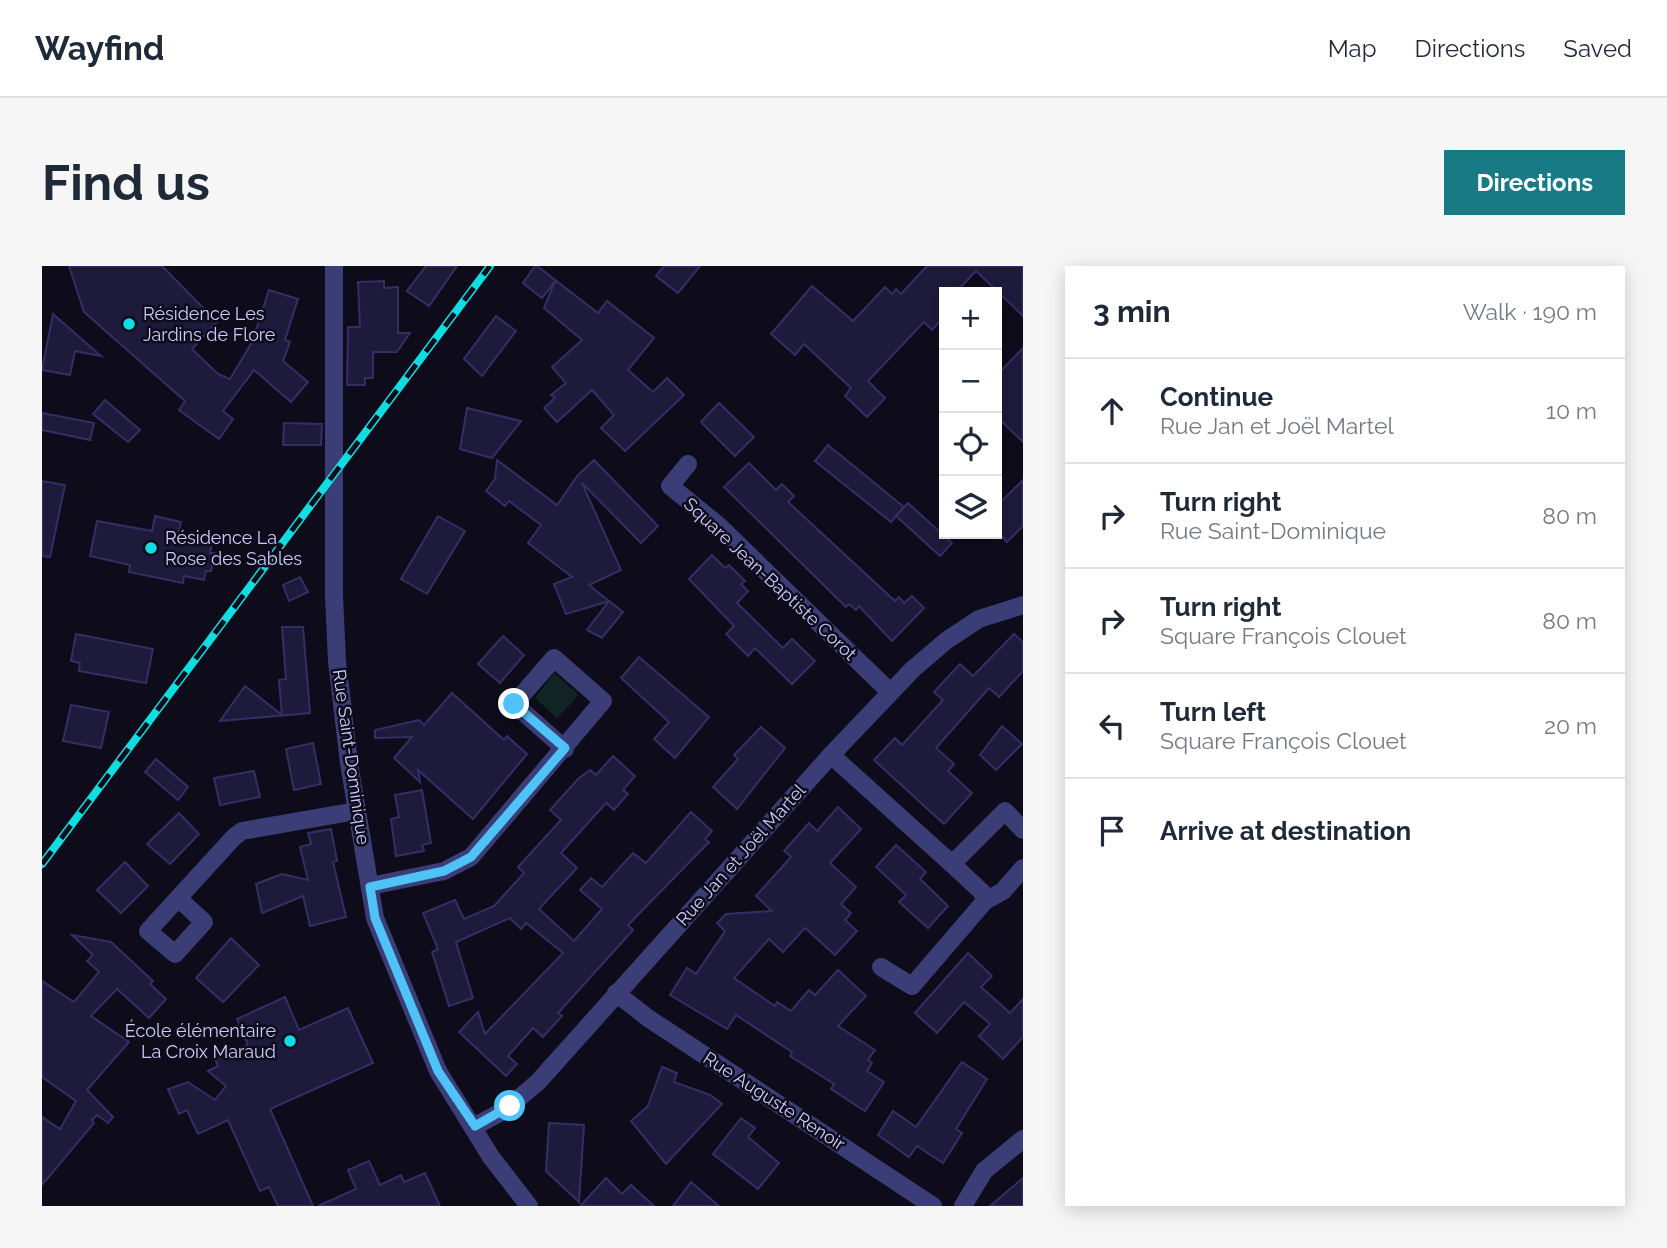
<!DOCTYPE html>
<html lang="en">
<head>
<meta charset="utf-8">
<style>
  :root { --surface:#fff; --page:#f6f6f7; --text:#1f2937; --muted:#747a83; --line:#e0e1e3; --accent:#187a84 }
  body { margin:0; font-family:Raleway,sans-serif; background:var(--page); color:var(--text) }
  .controls { position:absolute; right:21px; top:21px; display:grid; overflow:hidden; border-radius:0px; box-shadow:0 4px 18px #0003 }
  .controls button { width:63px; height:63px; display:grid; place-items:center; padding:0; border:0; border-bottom:2px solid var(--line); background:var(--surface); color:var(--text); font:35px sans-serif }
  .stop { position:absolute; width:21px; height:21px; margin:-16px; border:5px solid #4fc3f7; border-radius:50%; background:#fff }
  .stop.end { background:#4fc3f7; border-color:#fff; box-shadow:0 2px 7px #0008 }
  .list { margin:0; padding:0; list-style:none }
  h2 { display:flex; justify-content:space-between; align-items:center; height:91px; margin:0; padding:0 28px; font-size:30px }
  h2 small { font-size:23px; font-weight:400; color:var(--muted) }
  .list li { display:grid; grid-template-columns:46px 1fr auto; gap:21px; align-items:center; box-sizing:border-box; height:105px; padding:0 28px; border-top:2px solid var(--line) }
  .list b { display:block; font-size:26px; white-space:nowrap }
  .list p { margin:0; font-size:23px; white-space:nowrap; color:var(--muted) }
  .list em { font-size:23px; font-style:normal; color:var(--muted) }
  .icon { flex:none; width:38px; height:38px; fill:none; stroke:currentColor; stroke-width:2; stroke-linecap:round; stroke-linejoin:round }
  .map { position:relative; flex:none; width:981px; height:940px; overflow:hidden; border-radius:0px }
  header { display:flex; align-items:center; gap:42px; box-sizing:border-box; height:98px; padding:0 35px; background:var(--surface); border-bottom:2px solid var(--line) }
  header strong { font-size:33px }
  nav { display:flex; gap:38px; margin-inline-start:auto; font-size:24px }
  .intro { display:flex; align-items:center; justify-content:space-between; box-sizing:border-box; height:168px; padding:0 42px }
  h1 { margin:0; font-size:49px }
  .button { padding:18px 32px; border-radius:0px; background:var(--accent); color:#fff; font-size:24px; font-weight:700 }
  main { display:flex; gap:42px; padding:0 42px }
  aside { flex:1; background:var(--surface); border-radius:0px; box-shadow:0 4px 18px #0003 }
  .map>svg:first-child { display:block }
</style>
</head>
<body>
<header>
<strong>Wayfind</strong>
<nav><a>Map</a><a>Directions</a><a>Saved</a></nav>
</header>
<div class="intro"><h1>Find us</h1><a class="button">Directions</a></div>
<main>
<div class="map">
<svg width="981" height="940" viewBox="0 0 981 940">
  <rect width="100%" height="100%" fill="#0e0c1b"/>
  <polygon fill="#102523" points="512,407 537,429 515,452 493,432"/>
  <g fill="#1e1a3b" stroke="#342e65" stroke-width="2">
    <polygon points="27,0 120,0 175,56 150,83 176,108 188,113 210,76 227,24 256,33 243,74 248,76 241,95 266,116 249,136 212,104 181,145 191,153 177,173 137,144 143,135 42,46"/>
    <polygon points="384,0 415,0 387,40 365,25"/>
    <polygon points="493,0 495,0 556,47 565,35 612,72 586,104 611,126 625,112 642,129 583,185 559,162 572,149 550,124 515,156 502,142 513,132 509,129 524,117 510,101 540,74 502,42 513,15 500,32 481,17"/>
    <polygon points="622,0 658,0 636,27 614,10"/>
    <polygon points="885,0 981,0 981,50 934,5 914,26 902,26 902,51 890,64 882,56 826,115 843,132 825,151 803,130 809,122 762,78 753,89 729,68 770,20 811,55 843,21 850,28 854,23 859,28"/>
    <polygon points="342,15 342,22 356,21 356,67 368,67 355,86 331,86 331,112 323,112 323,119 305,119 306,61 318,61 316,16"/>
    <polygon points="11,48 59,90 33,85 28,109 0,104"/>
    <polygon points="454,50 474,65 440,110 422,93"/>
    <polygon points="981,82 981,176 955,151 955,109"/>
    <polygon points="63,134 98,164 86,176 51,148"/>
    <polygon points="677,137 712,171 693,190 659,156"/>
    <polygon points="425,142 479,155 450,192 418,183"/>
    <polygon points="0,147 52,157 48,174 0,164"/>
    <polygon points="242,157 280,158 279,179 241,179"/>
    <polygon points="786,179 862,241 849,256 773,195"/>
    <polygon points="455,194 515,239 536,209 552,194 616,260 599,277 540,217 579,304 547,319 567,335 524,348 512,318 530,311 486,277 499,259 467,235 463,240 444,225 453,213"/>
    <polygon points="707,197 734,224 740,218 752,230 746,236 853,335 857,331 862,337 870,330 882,342 850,375 817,340 814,344 807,338 804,341 682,221"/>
    <polygon points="981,214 981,260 965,276 955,265 955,240"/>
    <polygon points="0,215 23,219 8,291 0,290"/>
    <polygon points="866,237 910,277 898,290 854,250"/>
    <polygon points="113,250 139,256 136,270 170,277 168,287 173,287 169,305 164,305 162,314 142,310 141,317 87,306 88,299 48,290 55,255 110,265"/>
    <polygon points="396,250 423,265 385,328 359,313"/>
    <polygon points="670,289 683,302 687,299 703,315 699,318 706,325 695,337 741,382 750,373 773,395 750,418 713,382 706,390 684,368 692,360 647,313"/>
    <polygon points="258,311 266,326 247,335 241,319"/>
    <polygon points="567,335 581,346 560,372 545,364"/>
    <polygon points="240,361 261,361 268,447 178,455 203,420 240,449 237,414 244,413"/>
    <polygon points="34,368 111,383 104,417 37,405 38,397 29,395"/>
    <polygon points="972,368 981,376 981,405 957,431 947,422 894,482 912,498 906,505 930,527 902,558 832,494 853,472 860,479 901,434 892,426 918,398 931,410"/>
    <polygon points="461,370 482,389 458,417 436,398"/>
    <polygon points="597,391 667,451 633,492 612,473 627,456 579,412"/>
    <polygon points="410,427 462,474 465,470 485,488 431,553 376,504 378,516 352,492 370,471 333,472 333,464 377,454 382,459"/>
    <polygon points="29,439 67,446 59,482 21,475"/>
    <polygon points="960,460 980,478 954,504 938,489"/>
    <polygon points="719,461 743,482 695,543 671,521 696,493 692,489"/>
    <polygon points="271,477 279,518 252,524 244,483"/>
    <polygon points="571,490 593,510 581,524 586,528 572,544 564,537 519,587 535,602 497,643 532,675 560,643 538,624 549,612 560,621 591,587 604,597 649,546 670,565 663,573 667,576 586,659 591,664 516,747 520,750 501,771 491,762 466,790 475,798 464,810 417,766 436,746 443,768 521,687 484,657 479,663 468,652 414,676 431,732 407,740 390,686 396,683 381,647 413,634 422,653 452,640 482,607 476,601 519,554 508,544 536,513 548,504 554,509"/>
    <polygon points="114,493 146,521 136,534 103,506"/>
    <polygon points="212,505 218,531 178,539 172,512"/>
    <polygon points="380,524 389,577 380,579 382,585 354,590 349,553 357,551 353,529"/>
    <polygon points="796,541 819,563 788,597 814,621 799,638 809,647 803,654 815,665 793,689 763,662 741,686 727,673 692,712 733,740 735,736 749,745 767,724 773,729 796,704 824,730 796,760 833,784 826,794 830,797 825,805 842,816 823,845 789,823 792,818 748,790 750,786 694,749 685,763 628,729 645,702 654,708 683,665 675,657 684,648 730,645 714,630 749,591 742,585 767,557 775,565"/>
    <polygon points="137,547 157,568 128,598 105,578"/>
    <polygon points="289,563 295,595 291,596 304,651 268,660 261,630 220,647 214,618 240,608 266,614 258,581 269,578 266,567"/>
    <polygon points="854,579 884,606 878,613 906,640 886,662 857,636 864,629 834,601"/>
    <polygon points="83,596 106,620 79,647 55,624"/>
    <polygon points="30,669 69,676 111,715 108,718 124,733 107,752 75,723 49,750 87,776 45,824 71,851 66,857 55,849 50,854 52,857 0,919 0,851 18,863 34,835 0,811 0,715 32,736 57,706 45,695 51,689"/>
    <polygon points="189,672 217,699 181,736 154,712"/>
    <polygon points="926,687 950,710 939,721 968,747 981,733 981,771 961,793 937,770 948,758 922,736 895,767 873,747"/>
    <polygon points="243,731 257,764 306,742 331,797 228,843 271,940 236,940 227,921 218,925 186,854 156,868 145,844 137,848 126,823 146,816 173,834 184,820 166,805 176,800 173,793 206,779 195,753"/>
    <polygon points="920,796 945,813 914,863 920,867 901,897 875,880 867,891 836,869 851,845 874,861"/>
    <polygon points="620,801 635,807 632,816 668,829 680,838 624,898 589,855 606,840"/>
    <polygon points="699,852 713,862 706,871 737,897 716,923 671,888"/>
    <polygon points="507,857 542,859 537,936 504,905"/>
    <polygon points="327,895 338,919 359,909 362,916 383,907 398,940 276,940 314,923 306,904"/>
    <polygon points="564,912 580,928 589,919 612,940 538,940"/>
    <polygon points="981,912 981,940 948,940"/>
    <polygon points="649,916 657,923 677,940 631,940"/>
  </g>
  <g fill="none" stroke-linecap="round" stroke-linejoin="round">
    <g stroke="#3b3d77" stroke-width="18">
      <polyline points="292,0 292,330 295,395 307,497 333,652 396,805 449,891 487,940"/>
      <polyline points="646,198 628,220 676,259 848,426"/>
      <polyline points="789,489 910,598 940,626 943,635 961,625 981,602"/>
      <polyline points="910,598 963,545 981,564"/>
      <polyline points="328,620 402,605 429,591 561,435 512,392 472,438 523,483"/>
      <polyline points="136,632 162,656 133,688 106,665 192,571 200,565 314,545"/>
      <polyline points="839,701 870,720 943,635"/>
      <polyline points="574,727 606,752 891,940"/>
      <polyline points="433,860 463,844 496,816 789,489 871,403 905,374 937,353 981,339"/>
      <polyline points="921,940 942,905 981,873"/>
    </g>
    <defs>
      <polyline id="rail" points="0,598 448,0"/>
    </defs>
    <use href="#rail" stroke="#10dde1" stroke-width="8"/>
    <use href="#rail" stroke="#0e0c1b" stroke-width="5" stroke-dasharray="16" stroke-linecap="butt"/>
  </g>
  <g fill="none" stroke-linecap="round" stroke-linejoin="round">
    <polyline stroke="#4fc3f7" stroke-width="9" points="468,840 433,860 396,805 333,652 328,621 402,605 429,591 523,482 472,438"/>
  </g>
  <g fill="#10dde1" stroke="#0e0c1b" stroke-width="2.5">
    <circle cx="87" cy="58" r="7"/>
    <circle cx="109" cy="282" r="7"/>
    <circle cx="248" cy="775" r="7"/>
  </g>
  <g text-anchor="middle" stroke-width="5" stroke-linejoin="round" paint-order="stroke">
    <g font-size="18" fill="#cdcbfb" stroke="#0e0c1b" text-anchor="start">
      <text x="101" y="54">Résidence Les<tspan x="101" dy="21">Jardins de Flore</tspan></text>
      <text x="123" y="278">Résidence La<tspan x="123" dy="21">Rose des Sables</tspan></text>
      <text x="234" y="771" text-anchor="end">École élémentaire<tspan x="234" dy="21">La Croix Maraud</tspan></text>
    </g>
    <g font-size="18" fill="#cdcbfb" stroke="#0e0c1b">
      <text transform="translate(728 313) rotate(43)" y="6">Square Jean-Baptiste Corot</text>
      <text transform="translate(309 491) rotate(82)" y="6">Rue Saint-Dominique</text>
      <text transform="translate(699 589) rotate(-48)" y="6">Rue Jan et Joël Martel</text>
      <text transform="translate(732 835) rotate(33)" y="6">Rue Auguste Renoir</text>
    </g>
  </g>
</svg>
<div class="controls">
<button>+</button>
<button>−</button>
<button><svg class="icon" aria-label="locate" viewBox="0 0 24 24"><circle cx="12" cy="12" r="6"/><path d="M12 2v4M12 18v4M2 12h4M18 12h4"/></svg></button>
<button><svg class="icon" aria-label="layers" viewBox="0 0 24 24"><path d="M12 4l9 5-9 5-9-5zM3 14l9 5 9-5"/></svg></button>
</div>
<div class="stop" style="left:468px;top:840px"></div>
<div class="stop end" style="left:472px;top:438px"></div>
</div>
<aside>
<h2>3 min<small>Walk · 190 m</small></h2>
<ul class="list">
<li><svg class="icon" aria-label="ahead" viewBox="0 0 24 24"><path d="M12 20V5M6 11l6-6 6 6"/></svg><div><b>Continue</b><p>Rue Jan et Joël Martel</p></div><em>10 m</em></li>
<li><svg class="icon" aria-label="right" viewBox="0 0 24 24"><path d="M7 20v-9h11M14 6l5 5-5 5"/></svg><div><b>Turn right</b><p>Rue Saint-Dominique</p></div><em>80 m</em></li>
<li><svg class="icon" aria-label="right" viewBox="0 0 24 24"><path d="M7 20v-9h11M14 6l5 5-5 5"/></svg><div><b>Turn right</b><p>Square François Clouet</p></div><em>80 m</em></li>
<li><svg class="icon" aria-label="left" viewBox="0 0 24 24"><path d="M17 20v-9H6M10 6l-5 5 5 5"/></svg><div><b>Turn left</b><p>Square François Clouet</p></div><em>20 m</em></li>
<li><svg class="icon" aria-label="arrive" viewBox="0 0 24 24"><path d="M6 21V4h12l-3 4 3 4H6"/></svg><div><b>Arrive at destination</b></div></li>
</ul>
</aside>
</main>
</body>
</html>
